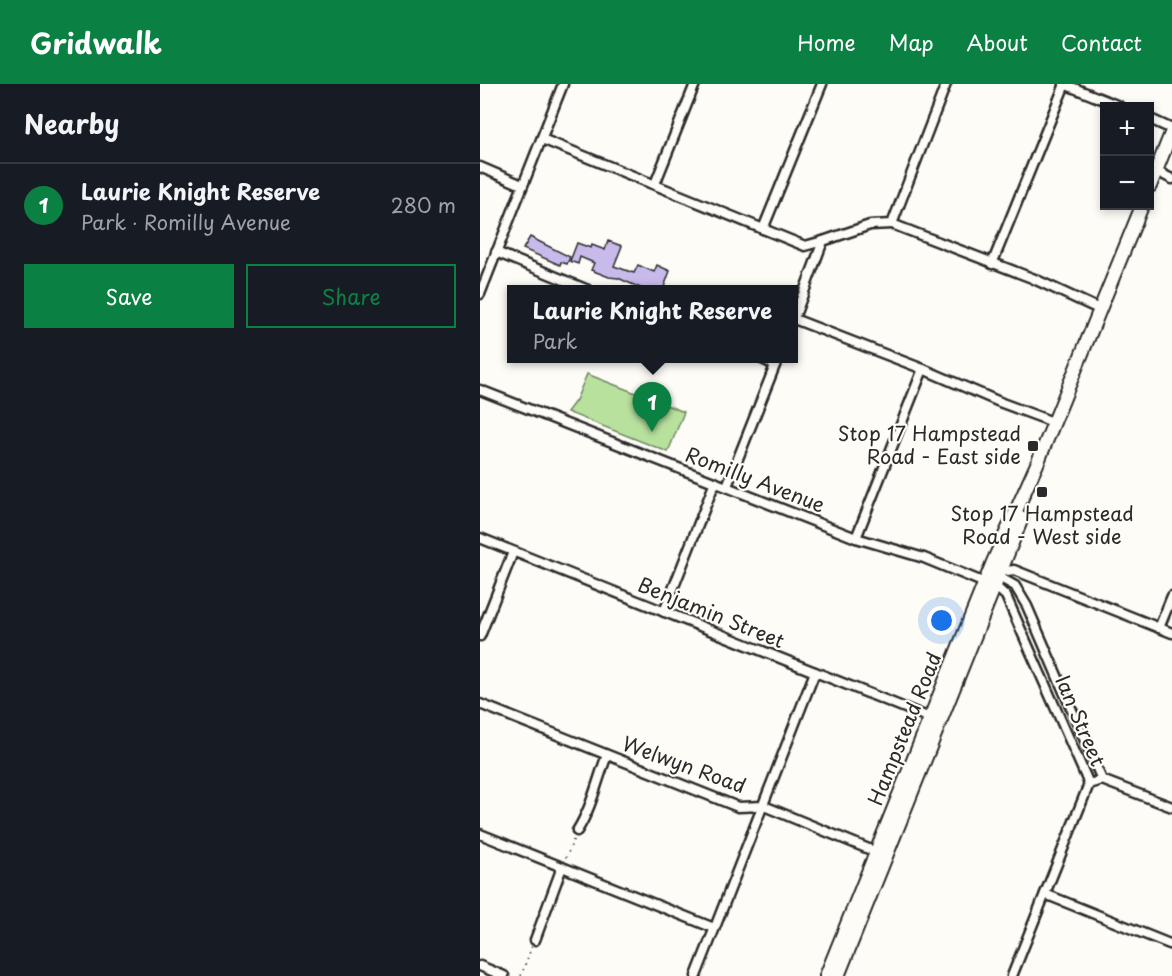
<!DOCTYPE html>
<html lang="en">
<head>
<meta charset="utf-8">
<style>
  :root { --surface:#171b24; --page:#20242c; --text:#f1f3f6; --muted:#9ea1a6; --line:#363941; --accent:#0b8043 }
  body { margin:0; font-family:"Playpen Sans",sans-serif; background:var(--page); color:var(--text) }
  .controls { position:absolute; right:18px; top:18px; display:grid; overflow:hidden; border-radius:0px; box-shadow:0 3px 9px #0003 }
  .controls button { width:54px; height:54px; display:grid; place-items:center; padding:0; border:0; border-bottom:2px solid var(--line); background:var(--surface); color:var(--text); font:30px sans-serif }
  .you { position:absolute; left:462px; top:537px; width:21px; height:21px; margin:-15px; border:4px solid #fff; border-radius:50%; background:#1a73e8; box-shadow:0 0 0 9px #1a73e833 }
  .badge { display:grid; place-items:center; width:39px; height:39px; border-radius:50%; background:var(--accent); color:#fff; font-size:20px; font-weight:700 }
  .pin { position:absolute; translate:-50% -50px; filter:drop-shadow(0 2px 3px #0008) }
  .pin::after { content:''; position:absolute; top:32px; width:21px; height:18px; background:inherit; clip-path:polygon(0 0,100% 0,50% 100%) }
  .popup { position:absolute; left:27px; top:201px; width:291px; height:78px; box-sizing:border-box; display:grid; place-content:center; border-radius:0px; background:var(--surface); filter:drop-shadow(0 2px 4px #0005); font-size:20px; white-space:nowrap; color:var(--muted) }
  .popup b { font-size:22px; color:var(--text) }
  .popup::after { content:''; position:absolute; left:50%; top:100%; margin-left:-12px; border:12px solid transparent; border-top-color:var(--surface) }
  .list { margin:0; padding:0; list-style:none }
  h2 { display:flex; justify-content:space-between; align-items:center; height:78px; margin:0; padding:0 24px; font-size:26px }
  h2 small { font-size:20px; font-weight:400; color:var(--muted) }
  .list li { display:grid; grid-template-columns:39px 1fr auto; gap:18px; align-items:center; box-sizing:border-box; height:84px; padding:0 24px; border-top:2px solid var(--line) }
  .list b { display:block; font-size:22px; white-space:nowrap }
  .list p { margin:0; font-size:20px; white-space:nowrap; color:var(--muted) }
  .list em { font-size:20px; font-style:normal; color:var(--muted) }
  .actions { display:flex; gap:12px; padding:18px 24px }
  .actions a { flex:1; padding:14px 0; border:2px solid var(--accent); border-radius:0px; text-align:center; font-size:21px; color:var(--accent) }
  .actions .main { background:var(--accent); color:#fff }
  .map { position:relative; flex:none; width:692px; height:892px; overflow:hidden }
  header { display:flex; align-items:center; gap:36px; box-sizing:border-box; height:84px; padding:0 30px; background:var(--accent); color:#fff }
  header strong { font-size:28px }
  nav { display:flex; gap:33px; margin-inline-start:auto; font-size:21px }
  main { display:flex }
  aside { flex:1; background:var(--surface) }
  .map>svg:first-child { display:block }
</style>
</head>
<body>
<header>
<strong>Gridwalk</strong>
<nav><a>Home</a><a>Map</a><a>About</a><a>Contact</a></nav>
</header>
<main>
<aside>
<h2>Nearby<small></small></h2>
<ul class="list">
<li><span class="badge">1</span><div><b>Laurie Knight Reserve</b><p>Park · Romilly Avenue</p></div><em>280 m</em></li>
</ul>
<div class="actions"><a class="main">Save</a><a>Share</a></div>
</aside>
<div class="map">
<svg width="692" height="892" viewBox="0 0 692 892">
  <rect width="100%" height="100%" fill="#fdfcf7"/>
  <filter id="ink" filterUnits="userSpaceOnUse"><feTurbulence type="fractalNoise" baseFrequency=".0167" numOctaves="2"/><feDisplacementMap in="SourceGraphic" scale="12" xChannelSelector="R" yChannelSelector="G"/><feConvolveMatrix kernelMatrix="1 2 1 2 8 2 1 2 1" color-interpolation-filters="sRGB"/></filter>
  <g filter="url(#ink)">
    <polygon fill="#b7e19d" stroke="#718664" stroke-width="1.5" points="107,290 204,328 188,368 87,328 96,316"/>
    <g fill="#c8bbec" stroke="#2b2b2b" stroke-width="1.5">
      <polygon points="50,153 90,173 87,180 81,178 80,181 43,165"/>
      <polygon points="128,157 142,162 134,182 154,189 158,181 174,188 177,181 190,187 183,206 165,206 138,194 129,193 111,186 114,179 100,173 98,180 90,177 97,159 111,164 112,161 125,166"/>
    </g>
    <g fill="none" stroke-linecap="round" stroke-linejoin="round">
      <defs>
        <g id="minor">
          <polyline points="584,0 639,22"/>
          <polyline points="670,35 692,45"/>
          <polyline points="62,55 325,162 343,157"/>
          <polyline points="0,83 42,101"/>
          <polyline points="676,87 692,95"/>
          <polyline points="175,100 215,0"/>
          <polyline points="412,140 552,194 619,225"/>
          <polyline points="283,145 342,0"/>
          <polyline points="16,168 108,206"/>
          <polyline points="512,180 585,0"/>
          <polyline points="0,210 83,0"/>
          <polyline points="314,235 443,285 522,319 573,338"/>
          <polyline points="313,237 343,157 390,141 412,140 466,0"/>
          <polyline points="280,274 295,281"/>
          <polyline points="0,306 376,454 444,474 505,499"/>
          <polyline points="247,402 298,274"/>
          <polyline points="0,454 450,634"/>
          <polyline points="376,454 443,285"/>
          <polyline points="520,488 534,486 692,549"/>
          <polyline points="519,493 535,502 547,522 622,696"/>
          <polyline points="515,502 526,512 609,700 532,892"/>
          <polyline points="184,528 235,398"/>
          <polyline points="679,544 692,512"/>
          <polyline points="0,552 33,468"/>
          <polyline points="0,620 258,723 284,722 396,768"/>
          <polyline points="609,700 622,696 692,723"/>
          <path d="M 97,747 C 112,723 117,697 127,671"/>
          <polyline points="0,750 234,844"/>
          <polyline points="565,810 692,861"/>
          <polyline points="55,856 82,783"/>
          <polyline points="0,882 24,892"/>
          <polyline points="216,892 335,588"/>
        </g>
        <g id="highway">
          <polyline points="670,102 692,47"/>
          <polyline points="346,892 513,478 557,380 662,122"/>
          <polyline points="358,892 542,434"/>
        </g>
      </defs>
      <use href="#minor" stroke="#2b2b2b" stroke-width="13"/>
      <use href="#highway" stroke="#2b2b2b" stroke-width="16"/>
      <g stroke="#2b2b2b" stroke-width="1.5" stroke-dasharray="1.5 4.5" stroke-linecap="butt">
        <polyline points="86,774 94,754"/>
        <polyline points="41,892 52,862"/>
      </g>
      <use href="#minor" stroke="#fdfcf7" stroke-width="8"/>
      <use href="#highway" stroke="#fdfcf7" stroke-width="12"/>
    </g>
  </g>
  <g fill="#2b2b2b" stroke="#fdfcf7" stroke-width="2">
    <rect x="547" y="356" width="12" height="12" rx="3"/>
    <rect x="556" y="402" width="12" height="12" rx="3"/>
  </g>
  <g text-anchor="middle" stroke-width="4.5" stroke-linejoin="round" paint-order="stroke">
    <g font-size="20" fill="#2b2b2b" stroke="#fdfcf7" text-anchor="end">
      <text x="541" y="357">Stop 17 Hampstead<tspan x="541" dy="23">Road - East side</tspan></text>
      <text x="562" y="437" text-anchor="middle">Stop 17 Hampstead<tspan x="562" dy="23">Road - West side</tspan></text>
    </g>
    <g font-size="20" fill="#2b2b2b" stroke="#fdfcf7">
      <text transform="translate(275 396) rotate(21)" y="7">Romilly Avenue</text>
      <text transform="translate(231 529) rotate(22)" y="7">Benjamin Street</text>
      <text transform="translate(600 637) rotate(67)" y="7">Ian Street</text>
      <text transform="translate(425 645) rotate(-68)" y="7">Hampstead Road</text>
      <text transform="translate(204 681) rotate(20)" y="7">Welwyn Road</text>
    </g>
  </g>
</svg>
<div class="controls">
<button>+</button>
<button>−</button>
</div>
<div class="you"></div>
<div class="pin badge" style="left:172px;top:348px">1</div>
<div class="popup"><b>Laurie Knight Reserve</b>Park</div>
</div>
</main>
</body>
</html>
